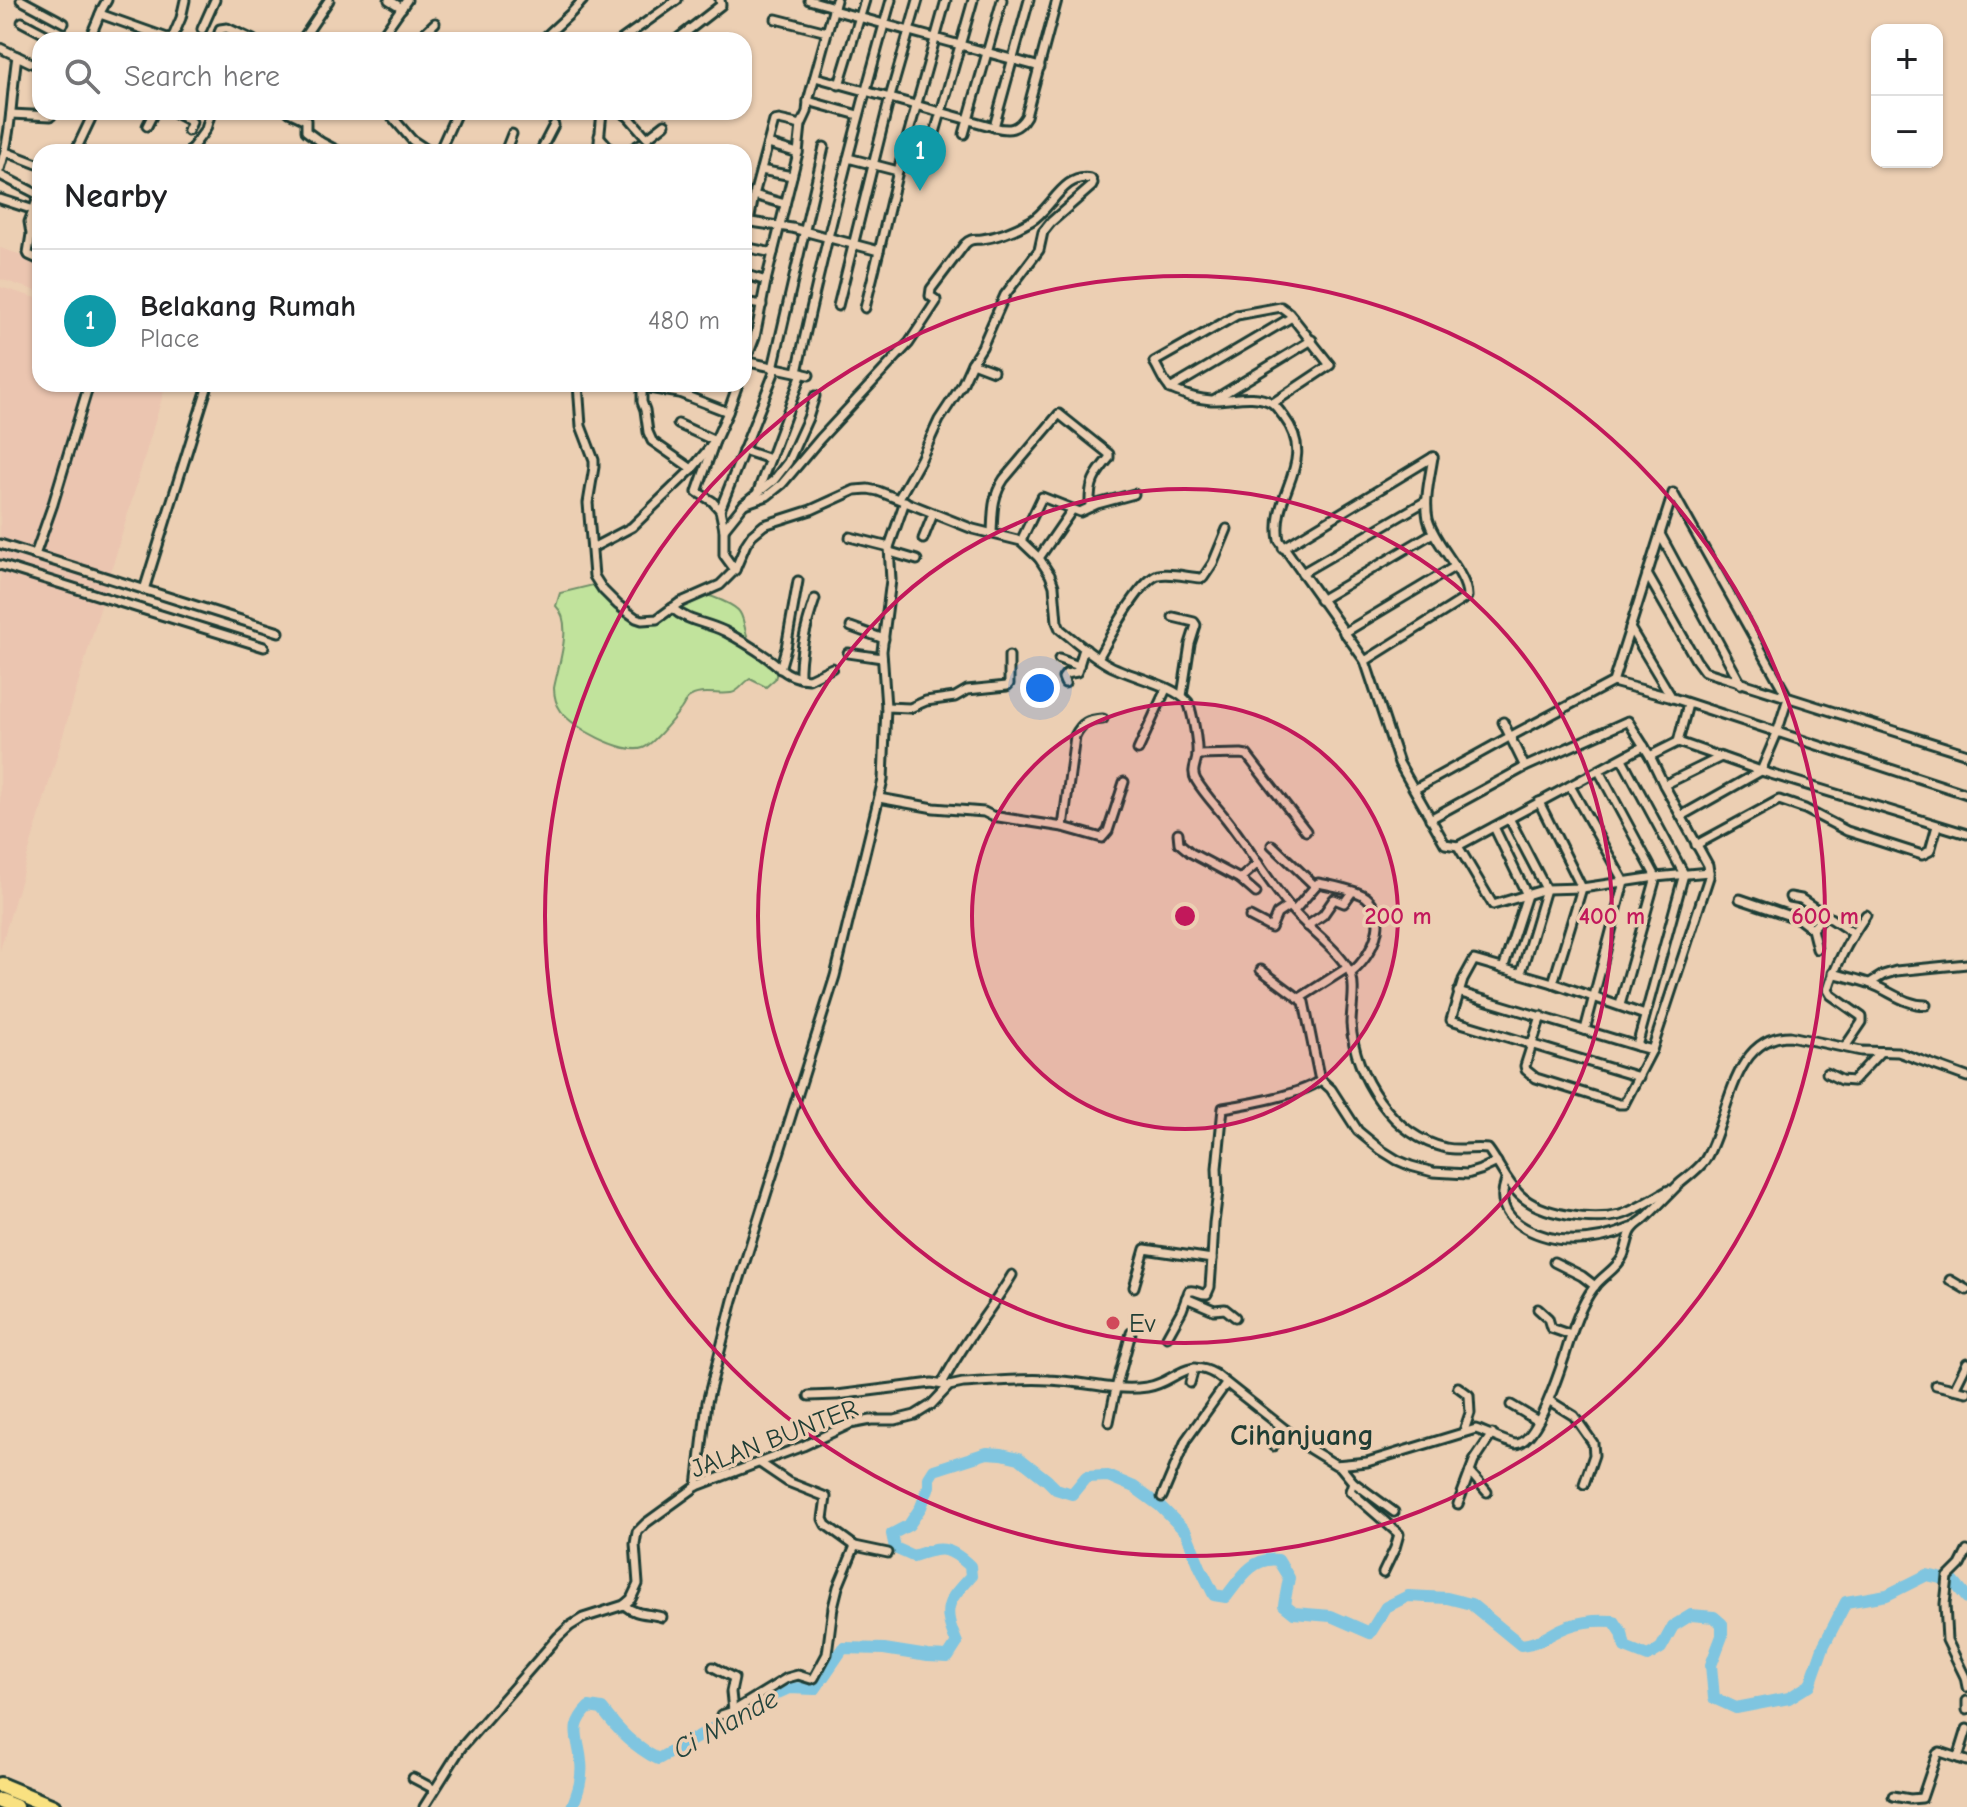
<!DOCTYPE html>
<html lang="en">
<head>
<meta charset="utf-8">
<style>
  :root { --surface:#fff; --page:#f6f6f6; --text:#202124; --muted:#757577; --line:#e0e0e0; --accent:#7c3aed }
  body { margin:0; font-family:"Comic Neue",sans-serif; background:var(--page); color:var(--text) }
  .controls { position:absolute; right:24px; top:24px; display:grid; overflow:hidden; border-radius:16px; box-shadow:0 2px 6px #0004 }
  .controls button { width:72px; height:72px; display:grid; place-items:center; padding:0; border:0; border-bottom:2px solid var(--line); background:var(--surface); color:var(--text); font:40px sans-serif }
  .you { position:absolute; left:1040px; top:688px; width:28px; height:28px; margin:-20px; border:6px solid #fff; border-radius:50%; background:#1a73e8; box-shadow:0 0 0 12px #1a73e833 }
  .badge { display:grid; place-items:center; width:52px; height:52px; border-radius:50%; background:var(--accent); color:#fff; font-size:26px; font-weight:700 }
  .pin { position:absolute; translate:-50% -66px; filter:drop-shadow(0 2px 4px #0008) }
  .pin::after { content:''; position:absolute; top:42px; width:28px; height:24px; background:inherit; clip-path:polygon(0 0,100% 0,50% 100%) }
  .list { margin:0; padding:0; list-style:none }
  h2 { display:flex; justify-content:space-between; align-items:center; height:104px; margin:0; padding:0 32px; font-size:34px }
  h2 small { font-size:26px; font-weight:400; color:var(--muted) }
  .list li { display:grid; grid-template-columns:52px 1fr auto; gap:24px; align-items:center; box-sizing:border-box; height:144px; padding:0 32px; border-top:2px solid var(--line) }
  .list b { display:block; font-size:30px; white-space:nowrap }
  .list p { margin:0; font-size:26px; white-space:nowrap; color:var(--muted) }
  .list em { font-size:26px; font-style:normal; color:var(--muted) }
  .icon { flex:none; width:44px; height:44px; fill:none; stroke:currentColor; stroke-width:2; stroke-linecap:round; stroke-linejoin:round }
  .map { position:relative; flex:none; width:1967px; height:1807px; overflow:hidden }
  .search { position:absolute; background:var(--surface); box-shadow:0 2px 6px #0004; left:32px; top:32px; width:720px; height:88px; display:flex; align-items:center; gap:20px; box-sizing:border-box; padding:0 28px; border-radius:24px; color:var(--muted); font-size:30px }
  .panel { position:absolute; background:var(--surface); box-shadow:0 2px 6px #0004; left:32px; top:144px; width:720px; height:248px; border-radius:24px }
  .map>svg:first-child { display:block }
</style>
</head>
<body>
<div class="map">
<svg width="1967" height="1807" viewBox="0 0 1967 1807">
  <rect width="100%" height="100%" fill="#eccfb3"/>
  <filter id="ink" filterUnits="userSpaceOnUse"><feTurbulence type="fractalNoise" baseFrequency=".0125" numOctaves="2"/><feDisplacementMap in="SourceGraphic" scale="16" xChannelSelector="R" yChannelSelector="G"/><feConvolveMatrix kernelMatrix="1 2 1 2 8 2 1 2 1" color-interpolation-filters="sRGB"/></filter>
  <g filter="url(#ink)">
    <g fill="#ebc5b0">
      <polygon points="0,248 40,261 40,292 0,279"/>
      <polygon points="0,287 40,299 40,384 166,384 0,950"/>
    </g>
    <path fill="#c1e39c" stroke="#709068" stroke-width="2" d="M 593,585 C 607,601 627,630 652,621 C 665,616 677,606 690,600 C 698,596 704,593 713,597 C 753,612 737,616 751,646 C 755,658 767,664 777,672 L 775,679 L 766,687 L 750,679 C 743,683 739,692 731,693 C 717,695 700,689 688,698 C 685,701 684,705 681,709 C 673,719 654,744 643,748 C 624,755 571,727 561,711 C 556,704 554,696 554,688 C 558,666 574,623 556,606 L 560,593 Z"/>
    <g fill="none" stroke-linecap="round" stroke-linejoin="round">
      <path stroke="#7fc5e0" stroke-width="12" d="M 572,1807 C 578,1792 583,1778 581,1762 C 579,1737 568,1728 589,1707 L 602,1709 C 618,1730 634,1747 658,1759 L 771,1696 L 789,1688 L 815,1689 L 843,1648 L 884,1649 L 928,1656 L 948,1657 L 957,1643 C 942,1608 946,1603 971,1576 L 970,1566 C 948,1545 940,1547 913,1556 L 895,1548 L 892,1534 L 909,1525 L 921,1507 L 929,1486 L 929,1478 L 934,1470 L 987,1453 L 1002,1454 L 1019,1458 L 1047,1480 L 1056,1489 L 1072,1494 L 1086,1477 L 1108,1476 L 1134,1487 L 1160,1506 L 1186,1532 L 1200,1567 L 1214,1595 L 1226,1597 C 1240,1579 1253,1556 1278,1560 L 1289,1578 L 1284,1605 L 1294,1613 L 1331,1616 L 1370,1633 L 1386,1607 L 1408,1596 L 1447,1598 L 1471,1604 L 1521,1645 C 1545,1642 1549,1633 1569,1626 C 1583,1621 1599,1620 1614,1621 L 1622,1633 L 1625,1647 L 1648,1656 L 1661,1648 L 1673,1626 L 1691,1615 L 1714,1617 L 1722,1624 L 1722,1636 L 1711,1665 L 1714,1698 L 1736,1708 L 1789,1698 L 1810,1685 L 1824,1645 L 1846,1602 L 1887,1595 L 1927,1575 L 1953,1581 L 1967,1598"/>
      <defs>
        <g id="street">
          <polyline points="21,0 64,23"/>
          <polyline points="389,0 402,8"/>
          <polyline points="809,0 834,7"/>
          <polyline points="833,10 1040,67"/>
          <polyline points="100,14 173,40"/>
          <polyline points="776,19 827,32"/>
          <polyline points="22,22 56,40"/>
          <polyline points="202,29 215,0"/>
          <polyline points="386,30 407,0"/>
          <polyline points="172,39 181,18 185,0"/>
          <polyline points="89,40 102,9 107,0"/>
          <polyline points="217,40 220,29 227,28 253,40"/>
          <polyline points="302,40 329,0"/>
          <polyline points="417,40 435,23"/>
          <polyline points="542,40 571,13 583,0"/>
          <polyline points="621,40 677,0"/>
          <polyline points="676,40 721,5 720,0"/>
          <polyline points="0,48 40,67"/>
          <path d="M 815,77 L 994,127 C 1009,131 1018,130 1026,116 L 1057,0"/>
          <polyline points="839,85 865,0"/>
          <polyline points="808,101 858,115"/>
          <polyline points="173,112 192,122 188,131"/>
          <polyline points="289,112 306,120 306,131 321,142 340,152"/>
          <polyline points="388,112 412,140 430,152"/>
          <polyline points="621,112 628,116 635,112"/>
          <polyline points="11,114 51,116"/>
          <polyline points="628,116 647,138 665,124"/>
          <polyline points="147,126 154,112"/>
          <polyline points="994,127 1029,0"/>
          <polyline points="935,133 973,0"/>
          <polyline points="964,134 1002,0"/>
          <polyline points="599,136 613,152"/>
          <polyline points="768,144 798,153"/>
          <polyline points="6,152 37,164"/>
          <polyline points="75,152 94,112"/>
          <polyline points="189,152 206,129 211,112"/>
          <polyline points="439,152 457,112"/>
          <polyline points="505,152 512,134"/>
          <polyline points="540,152 554,125"/>
          <polyline points="598,152 602,112"/>
          <polyline points="627,152 640,144"/>
          <polyline points="848,158 898,171"/>
          <path d="M 0,169 C 12,132 11,95 17,56"/>
          <polyline points="761,170 792,176"/>
          <polyline points="0,175 39,195 29,222 31,234 28,253 29,255 40,260"/>
          <polyline points="754,195 785,204"/>
          <polyline points="0,199 34,210"/>
          <polyline points="744,221 792,228 879,251 865,308"/>
          <polyline points="749,222 754,195 774,121 779,120 801,125"/>
          <polyline points="744,247 773,253"/>
          <polyline points="879,251 898,171 946,0"/>
          <polyline points="744,274 766,281"/>
          <polyline points="744,302 762,305"/>
          <polyline points="838,306 890,97 918,0"/>
          <polyline points="744,361 809,375"/>
          <polyline points="972,363 993,371"/>
          <polyline points="744,366 755,337 766,281 798,153 801,125 807,112 808,101 836,0"/>
          <polyline points="773,368 824,147"/>
          <path d="M 797,372 C 824,247 856,123 891,0"/>
          <path d="M 578,384 L 581,426 L 594,460 L 594,467 L 588,503 L 594,576 L 603,590 L 618,605 L 636,618 L 642,620 L 657,619 L 679,603 L 720,585 L 735,570 L 746,544 L 752,535 L 764,525 L 811,510 L 855,490 L 868,489 L 878,491 L 973,529 L 1021,541 L 1039,558 L 1050,575 L 1054,586 L 1057,622 L 1060,629 C 1075,641 1090,654 1107,664 C 1129,677 1172,684 1188,702 C 1193,714 1198,744 1197,756 C 1196,765 1191,771 1196,780 C 1206,797 1222,812 1233,828 C 1254,856 1272,887 1294,912 C 1312,932 1335,947 1349,970 C 1357,984 1351,1008 1351,1024 C 1354,1076 1393,1136 1446,1148 C 1460,1151 1474,1147 1488,1149 C 1500,1165 1506,1182 1520,1195 C 1541,1215 1592,1222 1620,1215 C 1637,1210 1654,1198 1669,1190"/>
          <polyline points="642,384 642,402 645,410 648,432 652,441 692,469"/>
          <polyline points="642,387 679,393 728,412"/>
          <polyline points="1170,389 1292,317"/>
          <polyline points="1215,399 1312,340"/>
          <path d="M 1273,403 L 1330,365 L 1289,313 L 1281,307 L 1237,315 L 1154,362 C 1159,369 1163,382 1170,388 C 1172,390 1178,392 1181,393 C 1190,397 1201,399 1211,400 C 1230,401 1253,392 1272,403 C 1276,406 1281,413 1284,417 C 1319,463 1270,493 1279,540 L 1365,661 L 1467,597 C 1468,574 1434,544 1428,519 C 1424,499 1430,477 1433,457"/>
          <polyline points="678,424 715,441 697,492 712,501 720,510 724,529 724,555 735,570"/>
          <polyline points="743,450 770,459 802,373"/>
          <polyline points="758,491 770,459"/>
          <path d="M 744,504 L 767,496 L 782,484 L 820,439 L 909,343 L 936,302 L 936,300 L 930,296 L 931,289 L 965,244 C 971,238 974,240 982,239 C 998,237 1017,229 1031,221 C 1051,210 1064,172 1091,179 L 1093,183 L 1092,186 L 1051,222 L 1043,232 L 1039,250 L 1005,295 L 982,347 L 972,363 L 962,385 L 939,420 L 921,459 L 899,498"/>
          <polyline points="720,510 776,368"/>
          <polyline points="724,529 744,504 774,480 788,462 808,418 815,396"/>
          <path d="M 992,533 C 993,512 992,497 1004,479 L 1059,414 L 1109,454 L 1109,458 C 1094,476 1089,483 1090,507"/>
          <polyline points="1660,534 1741,684"/>
          <polyline points="850,537 889,547"/>
          <polyline points="923,539 933,514"/>
          <polyline points="1021,541 1042,497 1080,512 1097,504 1134,494"/>
          <polyline points="0,544 35,555 53,504 89,384"/>
          <polyline points="592,548 632,527 692,469 715,441 728,412 738,384"/>
          <polyline points="1283,548 1433,457"/>
          <polyline points="890,552 917,560"/>
          <polyline points="35,555 279,632"/>
          <polyline points="1039,558 1072,510"/>
          <polyline points="0,565 264,647"/>
          <polyline points="1302,573 1426,501"/>
          <polyline points="1647,574 1696,660 1704,671 1967,754"/>
          <polyline points="144,590 208,385"/>
          <path d="M 815,599 C 806,625 799,651 800,678 L 809,679 L 832,668"/>
          <polyline points="1320,600 1433,533"/>
          <path d="M 672,608 C 688,622 706,622 724,631 C 739,639 755,649 768,658 C 782,668 782,673 800,678"/>
          <polyline points="1173,617 1194,622 1196,625 1190,644 1182,696"/>
          <polyline points="851,627 884,639"/>
          <polyline points="1630,628 1672,698"/>
          <polyline points="1344,633 1454,567"/>
          <polyline points="848,653 882,658"/>
          <path d="M 1098,658 C 1109,639 1139,581 1158,575 C 1172,572 1190,578 1203,578 L 1213,563 L 1227,529"/>
          <polyline points="1059,659 1079,666"/>
          <polyline points="1365,661 1399,763 1445,844 1458,846 1644,746"/>
          <polyline points="780,669 786,648 798,581"/>
          <polyline points="1613,682 1673,698 1967,794"/>
          <polyline points="1065,683 1063,678 1066,674 1077,672 1083,652 1086,649"/>
          <polyline points="886,707 910,708 926,701 955,697 967,690 1007,686 1009,684 1009,656"/>
          <polyline points="1503,722 1525,767"/>
          <polyline points="1678,742 1688,704"/>
          <polyline points="1138,750 1166,689"/>
          <polyline points="1197,755 1241,754 1247,755 1306,831"/>
          <polyline points="1650,756 1678,742 1721,757"/>
          <polyline points="1622,759 1684,874 1637,1046 1652,1050"/>
          <polyline points="1599,771 1656,877 1620,1005"/>
          <polyline points="1570,786 1624,882 1585,1030"/>
          <polyline points="1415,789 1511,736 1613,682 1673,493 1788,698 1777,733 1761,771 1721,757 1664,785 1650,756 1628,721 1525,767 1430,819"/>
          <polyline points="879,798 934,808 984,812 992,816 1063,827 1102,838 1108,831 1124,782"/>
          <polyline points="1539,802 1582,888 1553,983"/>
          <polyline points="1681,816 1761,771 1967,834"/>
          <polyline points="1509,818 1546,889 1521,973"/>
          <path d="M 1063,827 L 1075,736 C 1082,722 1088,720 1103,719"/>
          <polyline points="1494,827 1527,895 1503,969"/>
          <polyline points="1178,833 1179,843 1191,853 1240,879 1258,863"/>
          <polyline points="1272,845 1315,886"/>
          <polyline points="1696,845 1779,800 1805,809 1847,831 1922,855 1930,851 1937,826"/>
          <polyline points="1458,846 1493,905 1546,889 1582,888 1656,877 1709,872 1708,865 1664,785"/>
          <polyline points="1240,879 1256,893"/>
          <polyline points="1790,897 1801,899 1853,933"/>
          <polyline points="1740,899 1799,919 1812,929 1824,916"/>
          <path d="M 1294,911 L 1318,883 C 1329,885 1358,891 1366,897 C 1391,918 1372,956 1351,973"/>
          <polyline points="1250,917 1271,928 1277,914 1289,906"/>
          <polyline points="1307,926 1323,915 1334,899 1344,903 1352,892"/>
          <polyline points="1812,929 1817,949"/>
          <polyline points="1261,970 1304,1002 1319,1076 1321,1080 1331,1089 1358,1131 1381,1150 1397,1160 1411,1166 1433,1172 1467,1174 1480,1170 1497,1162"/>
          <path d="M 1833,973 C 1845,977 1859,979 1871,984 C 1890,991 1905,1005 1926,1005"/>
          <polyline points="1870,983 1883,975 1896,971 1967,964"/>
          <polyline points="1458,992 1637,1046"/>
          <polyline points="1300,998 1347,968"/>
          <polyline points="1541,1016 1525,1066 1526,1070 1536,1078 1619,1104 1624,1104 1652,1050 1709,877 1709,872"/>
          <path d="M 1845,1047 L 1862,1022 L 1862,1017 L 1831,995 L 1828,990 C 1836,963 1850,938 1866,915"/>
          <polyline points="1827,1073 1841,1080 1853,1081 1879,1053"/>
          <polyline points="1639,1077 1451,1020 1463,980 1474,960 1553,983 1645,1015"/>
          <path d="M 1506,1180 C 1505,1184 1503,1188 1503,1193 C 1499,1224 1544,1240 1569,1240 C 1590,1241 1612,1236 1631,1228"/>
          <polyline points="1554,1262 1582,1276 1595,1286"/>
          <polyline points="1950,1280 1967,1290"/>
          <path d="M 1134,1287 L 1145,1249 L 1212,1259 L 1214,1223 L 1218,1192 L 1217,1168 L 1223,1108 C 1248,1104 1301,1095 1321,1080"/>
          <polyline points="1186,1298 1214,1310 1225,1309 1235,1317"/>
          <polyline points="1538,1309 1548,1318 1551,1328 1571,1335"/>
          <path d="M 1167,1337 L 1182,1310 L 1189,1291 C 1195,1289 1201,1295 1207,1294 L 1210,1287 L 1212,1259"/>
          <polyline points="1190,1383 1194,1368"/>
          <path d="M 942,1384 C 961,1345 990,1312 1012,1275"/>
          <polyline points="1936,1385 1954,1389 1967,1363"/>
          <polyline points="1458,1387 1469,1395 1470,1413 1464,1431"/>
          <polyline points="1954,1389 1967,1392"/>
          <polyline points="809,1396 837,1395 932,1383 949,1386"/>
          <polyline points="1550,1401 1574,1416 1593,1443 1594,1455 1584,1484"/>
          <polyline points="1511,1405 1538,1421"/>
          <polyline points="1109,1422 1116,1388 1131,1333"/>
          <polyline points="1273,1446 1286,1430"/>
          <polyline points="760,1463 788,1482 826,1497 823,1519 826,1525 855,1546 888,1553"/>
          <polyline points="1339,1465 1353,1482 1394,1512"/>
          <polyline points="1470,1472 1487,1492"/>
          <polyline points="1353,1482 1350,1491 1399,1534 1395,1548 1383,1573"/>
          <polyline points="697,1486 707,1402 733,1300 835,976 883,780 886,707 882,651 891,580 889,547 905,501"/>
          <polyline points="1162,1497 1186,1440 1226,1384"/>
          <polyline points="1458,1504 1474,1461 1492,1434"/>
          <polyline points="1967,1551 1960,1565 1948,1577 1945,1604 1947,1640 1965,1677 1967,1687"/>
          <path d="M 624,1605 C 635,1615 648,1613 662,1617"/>
          <polyline points="713,1667 734,1678 731,1692 733,1711"/>
          <polyline points="1967,1701 1967,1710"/>
          <polyline points="721,1715 733,1711 787,1678 798,1675 811,1679 814,1678 827,1654 833,1607 838,1587 855,1546"/>
          <polyline points="1958,1758 1967,1729"/>
          <polyline points="413,1778 434,1789"/>
          <polyline points="1893,1796 1910,1799 1922,1798 1937,1754 1940,1752 1967,1761"/>
          <path d="M 424,1807 L 461,1748 L 558,1637 L 570,1626 L 583,1618 L 624,1605 L 631,1599 L 638,1584 L 635,1544 L 637,1532 L 646,1523 L 697,1486 L 803,1446 L 850,1424 L 871,1420 L 895,1420 L 915,1415 L 931,1405 L 949,1386 L 963,1383 C 991,1382 1021,1378 1049,1380 C 1082,1381 1114,1392 1147,1387 C 1175,1383 1185,1357 1215,1374 L 1310,1449 L 1336,1465 L 1367,1462 L 1476,1429 C 1485,1432 1509,1444 1516,1444 C 1537,1443 1559,1372 1565,1355 C 1572,1332 1579,1307 1594,1287 C 1602,1276 1618,1268 1623,1256 C 1631,1238 1625,1232 1643,1220 C 1655,1209 1666,1197 1678,1185 C 1687,1177 1698,1170 1705,1160 C 1729,1122 1730,1036 1790,1036 L 1861,1051 L 1898,1052 L 1967,1077"/>
        </g>
        <g id="highway">
          <polyline points="0,1785 53,1807"/>
          <polyline points="0,1801 15,1807"/>
        </g>
      </defs>
      <use href="#street" stroke="#1f3d34" stroke-width="13"/>
      <use href="#highway" stroke="#1f3d34" stroke-width="20"/>
      <use href="#street" stroke="#eccfb3" stroke-width="7"/>
      <use href="#highway" stroke="#f9e181" stroke-width="14"/>
    </g>
  </g>
  <circle cx="1185" cy="916" r="213" fill="#c2185b" fill-opacity=".12"/>
  <g fill="none" stroke="#c2185b" stroke-width="4">
    <circle cx="1185" cy="916" r="213"/>
    <circle cx="1185" cy="916" r="427"/>
    <circle cx="1185" cy="916" r="640"/>
  </g>
  <circle fill="#d1495b" stroke="#eccfb3" stroke-width="3" cx="1113" cy="1323" r="8"/>
  <g text-anchor="middle" stroke-width="7" stroke-linejoin="round" paint-order="stroke">
    <g font-size="26" fill="#1f3d34" stroke="#eccfb3" text-anchor="start">
      <text x="1129" y="1332">Ev</text>
    </g>
    <g font-size="26" fill="#1f3d34" stroke="#eccfb3">
      <text transform="translate(774 1438) rotate(-21)" y="9">JALAN BUNTER</text>
    </g>
    <g font-size="28" font-style="italic" fill="#24443d" stroke="#eccfb3">
      <text transform="translate(725 1723) rotate(-29)" y="10">Ci Mande</text>
    </g>
    <g font-size="30" font-weight="bold" fill="#1f3d34" stroke="#eccfb3">
      <text x="1302" y="1445">Cihanjuang</text>
    </g>
  </g>
  <circle cx="1185" cy="916" r="12" fill="#c2185b" stroke="#eccfb3" stroke-width="4"/>
  <g font-size="24" text-anchor="middle" font-weight="bold" fill="#c2185b" stroke="#eccfb3" stroke-width="7" stroke-linejoin="round" paint-order="stroke">
    <text x="1398" y="924">200 m</text>
    <text x="1612" y="924">400 m</text>
    <text x="1825" y="924">600 m</text>
  </g>
</svg>
<div class="controls">
<button>+</button>
<button>−</button>
</div>
<div class="you"></div>
<div class="pin badge" style="left:920px;top:191px;background:#0f9aa8">1</div>
<div class="search"><svg class="icon" aria-label="search" viewBox="0 0 24 24"><circle cx="10" cy="10" r="6"/><path d="M15 15l6 6"/></svg>Search here</div>
<section class="panel">
<h2>Nearby<small></small></h2>
<ul class="list">
<li><span class="badge" style="background:#0f9aa8">1</span><div><b>Belakang Rumah</b><p>Place</p></div><em>480 m</em></li>
</ul>
</section>
</div>
</body>
</html>
